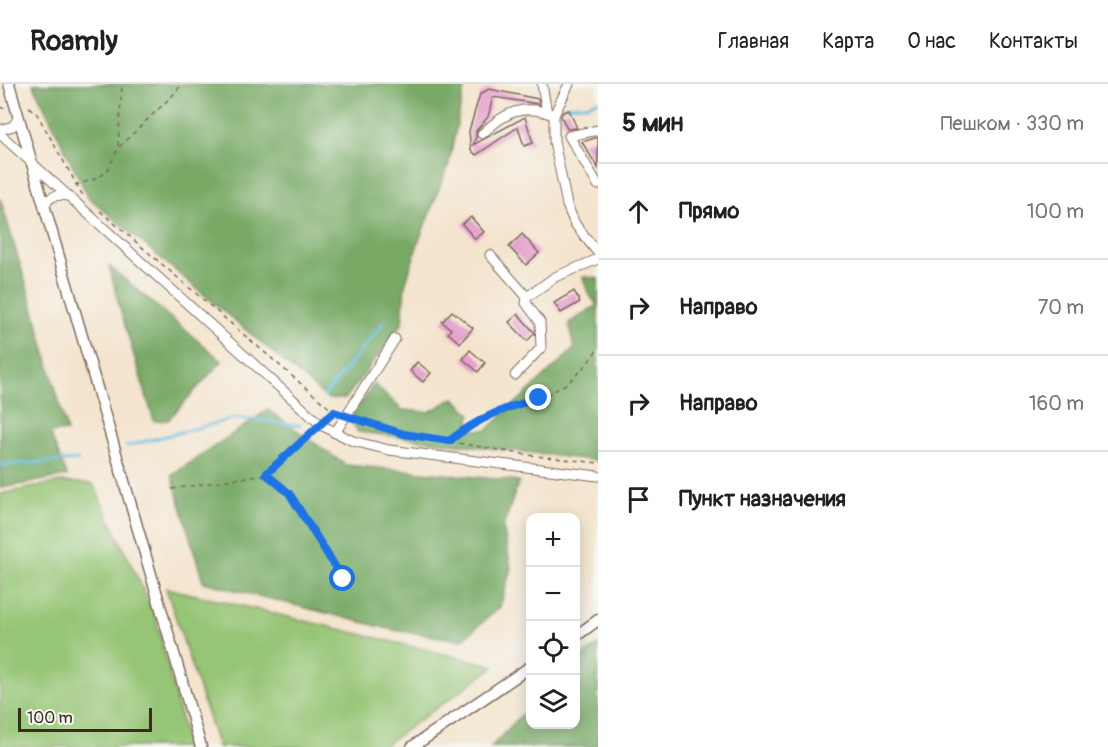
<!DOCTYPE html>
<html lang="ru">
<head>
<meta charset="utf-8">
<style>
  :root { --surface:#fff; --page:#f2f2f2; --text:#202124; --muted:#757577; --line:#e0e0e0 }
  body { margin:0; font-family:Pangolin,sans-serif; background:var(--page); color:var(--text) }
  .controls { position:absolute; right:18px; bottom:18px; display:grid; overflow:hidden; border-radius:12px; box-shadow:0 3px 15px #0003 }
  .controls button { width:54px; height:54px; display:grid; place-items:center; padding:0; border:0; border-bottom:2px solid var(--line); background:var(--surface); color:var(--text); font:30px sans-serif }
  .scale { position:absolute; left:18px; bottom:15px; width:134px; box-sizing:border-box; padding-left:6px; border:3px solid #3b2a1e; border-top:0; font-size:16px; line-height:21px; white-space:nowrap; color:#3b2a1e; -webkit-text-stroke:4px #f6f6f2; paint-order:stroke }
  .stop { position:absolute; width:18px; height:18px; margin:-14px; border:4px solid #1a73e8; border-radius:50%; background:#fff }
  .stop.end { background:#1a73e8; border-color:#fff; box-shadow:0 2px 6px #0008 }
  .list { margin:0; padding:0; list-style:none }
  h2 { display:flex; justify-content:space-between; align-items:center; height:78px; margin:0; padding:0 24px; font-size:26px }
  h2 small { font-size:20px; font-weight:400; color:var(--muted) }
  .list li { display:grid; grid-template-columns:39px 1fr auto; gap:18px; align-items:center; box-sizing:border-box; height:96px; padding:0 24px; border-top:2px solid var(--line) }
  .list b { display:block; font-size:22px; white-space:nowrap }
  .list em { font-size:20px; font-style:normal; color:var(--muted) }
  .icon { flex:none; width:33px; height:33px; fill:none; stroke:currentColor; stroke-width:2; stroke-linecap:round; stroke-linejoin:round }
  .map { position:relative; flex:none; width:598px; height:663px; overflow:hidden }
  header { display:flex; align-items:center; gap:36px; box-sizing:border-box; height:84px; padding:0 30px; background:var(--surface); border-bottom:2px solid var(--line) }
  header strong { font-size:28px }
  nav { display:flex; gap:33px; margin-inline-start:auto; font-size:21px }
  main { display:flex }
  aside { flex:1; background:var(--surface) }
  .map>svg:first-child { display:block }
</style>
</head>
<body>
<header>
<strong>Roamly</strong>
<nav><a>Главная</a><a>Карта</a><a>О нас</a><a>Контакты</a></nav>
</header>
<main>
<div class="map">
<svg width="598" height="663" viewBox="0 0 598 663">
  <rect width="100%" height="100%" fill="#f6f6f2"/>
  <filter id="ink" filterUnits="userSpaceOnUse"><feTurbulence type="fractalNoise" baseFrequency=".0167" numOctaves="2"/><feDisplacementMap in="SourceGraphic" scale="12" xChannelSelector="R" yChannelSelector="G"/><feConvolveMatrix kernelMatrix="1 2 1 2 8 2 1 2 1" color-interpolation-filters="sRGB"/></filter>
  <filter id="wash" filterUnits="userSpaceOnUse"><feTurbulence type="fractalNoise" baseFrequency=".008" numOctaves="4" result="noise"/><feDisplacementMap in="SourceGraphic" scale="24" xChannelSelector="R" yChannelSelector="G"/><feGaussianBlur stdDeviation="1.35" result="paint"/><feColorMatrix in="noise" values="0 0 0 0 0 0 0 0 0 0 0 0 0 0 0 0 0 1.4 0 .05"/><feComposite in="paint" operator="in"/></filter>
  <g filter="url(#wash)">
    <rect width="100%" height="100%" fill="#f4e4cd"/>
    <g fill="#95c575" stroke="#68784a" stroke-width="1.5">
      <polygon points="61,398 93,400 155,531 188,663 0,663 0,410"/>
      <polygon points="166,504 495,582 382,663 218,663"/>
    </g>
    <g fill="#78aa66" stroke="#5a6a42" stroke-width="1.5">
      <polygon points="33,0 468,0 464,5 449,79 418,159 405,201 402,240 345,315 328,315 88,113"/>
      <polygon points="0,114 36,233 67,347 50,349 67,392 0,404"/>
      <polygon points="109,182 222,277 168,336 154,337 120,225"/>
      <polygon points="583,193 598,194 598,377 358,348 350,335 374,300 402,326 429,328 454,314 471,330 469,336 471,342 477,346 487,346 574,265 569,239 597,221 588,209"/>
      <polygon points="268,326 346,381 519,397 503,443 511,484 500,523 462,556 393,546 203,498 172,391"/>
      <polygon points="598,561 598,663 491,663 530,622 530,640 576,640 576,577"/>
    </g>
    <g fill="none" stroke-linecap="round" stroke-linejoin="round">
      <g stroke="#62bde0" stroke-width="3">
        <polyline points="564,22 585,21 598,17"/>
        <polyline points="324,312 384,238"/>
        <polyline points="127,362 236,334 299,341"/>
        <polyline points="0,378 3,381 78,376"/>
      </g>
    </g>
    <g id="blocks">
      <g fill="#e49ecc">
        <polygon points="489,5 538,15 539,20 493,13 488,33 476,47 476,53 473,61 525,33 533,59 524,62 518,43 476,71 471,66 469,47 480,10"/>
        <polygon points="569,26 577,44 567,45 561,32 563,28"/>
        <polygon points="598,53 598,84 582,58"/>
        <polygon points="471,133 484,148 475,155 462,140"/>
        <polygon points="522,150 539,169 526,181 509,163"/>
        <polygon points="574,207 580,218 561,229 554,219"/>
        <polygon points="452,227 473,244 460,259 448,249 451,245 442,238"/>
        <polygon points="518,230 534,248 534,250 527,257 509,238"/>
        <polygon points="470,266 485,279 478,288 463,275"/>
        <polygon points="417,278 431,289 423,298 410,287"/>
      </g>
    </g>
  </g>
  <g filter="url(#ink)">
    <use href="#blocks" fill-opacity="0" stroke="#7c6b5b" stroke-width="1.5"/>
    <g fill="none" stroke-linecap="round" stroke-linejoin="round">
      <defs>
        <g id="minor">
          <polyline points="542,0 547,29"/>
          <polyline points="569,0 554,31 554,57 567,121 575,140 598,169"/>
          <polyline points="0,46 13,42 19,33"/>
          <polyline points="598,46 569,52 598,101"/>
          <polyline points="0,50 321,341 353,357 389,366 598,392"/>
          <path d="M 482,50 C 505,28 523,19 554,31"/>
          <path d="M 44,124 C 48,112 56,110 68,112"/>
          <polyline points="490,171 527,213"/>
          <polyline points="515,291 541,264 540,238 526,219 527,213 555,193 598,175"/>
          <polyline points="335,349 395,255"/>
        </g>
        <g id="major">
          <polyline points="9,0 201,663"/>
          <polyline points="576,552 598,536"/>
          <polyline points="412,663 530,583"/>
        </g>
      </defs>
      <use href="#minor" stroke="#7c6b5b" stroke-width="11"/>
      <use href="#major" stroke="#7c6b5b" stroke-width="13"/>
      <g stroke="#7c6b5b" stroke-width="1.5" stroke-dasharray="4.5 4.5" stroke-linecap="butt">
        <polyline points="0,23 5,25"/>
        <polyline points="29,23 37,30 83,112"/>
        <polyline points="118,62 122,0"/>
        <polyline points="75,101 95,95 107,88 118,64 172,12 182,0"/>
        <polyline points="100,127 334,328 338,329"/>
        <polyline points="354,334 404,350 528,371 598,379"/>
        <path d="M 450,357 C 465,345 480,334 498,327 C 511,322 525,319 538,314 C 565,304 583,289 598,264"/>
        <polyline points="267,390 289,409 343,495"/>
        <polyline points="172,405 266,390 314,347"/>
      </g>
      <use href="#minor" stroke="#fff" stroke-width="9"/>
      <use href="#major" stroke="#fff" stroke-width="10"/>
    </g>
  </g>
  <g fill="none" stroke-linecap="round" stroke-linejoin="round" filter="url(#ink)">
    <path stroke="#1a73e8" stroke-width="8" d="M 343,495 L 289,409 L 266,390 L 334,328 L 404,350 L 449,357 C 480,333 502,325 539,314"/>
  </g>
</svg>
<div class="controls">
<button>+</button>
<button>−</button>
<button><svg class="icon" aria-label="locate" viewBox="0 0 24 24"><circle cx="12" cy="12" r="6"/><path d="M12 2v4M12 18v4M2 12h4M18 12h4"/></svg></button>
<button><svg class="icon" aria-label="layers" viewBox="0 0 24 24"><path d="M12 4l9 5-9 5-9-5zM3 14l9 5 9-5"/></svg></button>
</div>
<div class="scale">100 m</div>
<div class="stop" style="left:343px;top:495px"></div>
<div class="stop end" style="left:539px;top:314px"></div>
</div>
<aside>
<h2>5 мин<small>Пешком · 330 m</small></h2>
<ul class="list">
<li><svg class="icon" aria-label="ahead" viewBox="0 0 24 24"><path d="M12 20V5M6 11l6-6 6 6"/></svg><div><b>Прямо</b></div><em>100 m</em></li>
<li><svg class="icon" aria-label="right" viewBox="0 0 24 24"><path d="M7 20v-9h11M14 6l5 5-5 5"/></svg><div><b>Направо</b></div><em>70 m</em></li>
<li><svg class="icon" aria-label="right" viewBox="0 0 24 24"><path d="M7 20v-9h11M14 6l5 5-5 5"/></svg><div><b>Направо</b></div><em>160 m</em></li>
<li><svg class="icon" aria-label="arrive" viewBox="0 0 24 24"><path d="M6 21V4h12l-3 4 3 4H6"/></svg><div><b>Пункт назначения</b></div></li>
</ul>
</aside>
</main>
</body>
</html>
